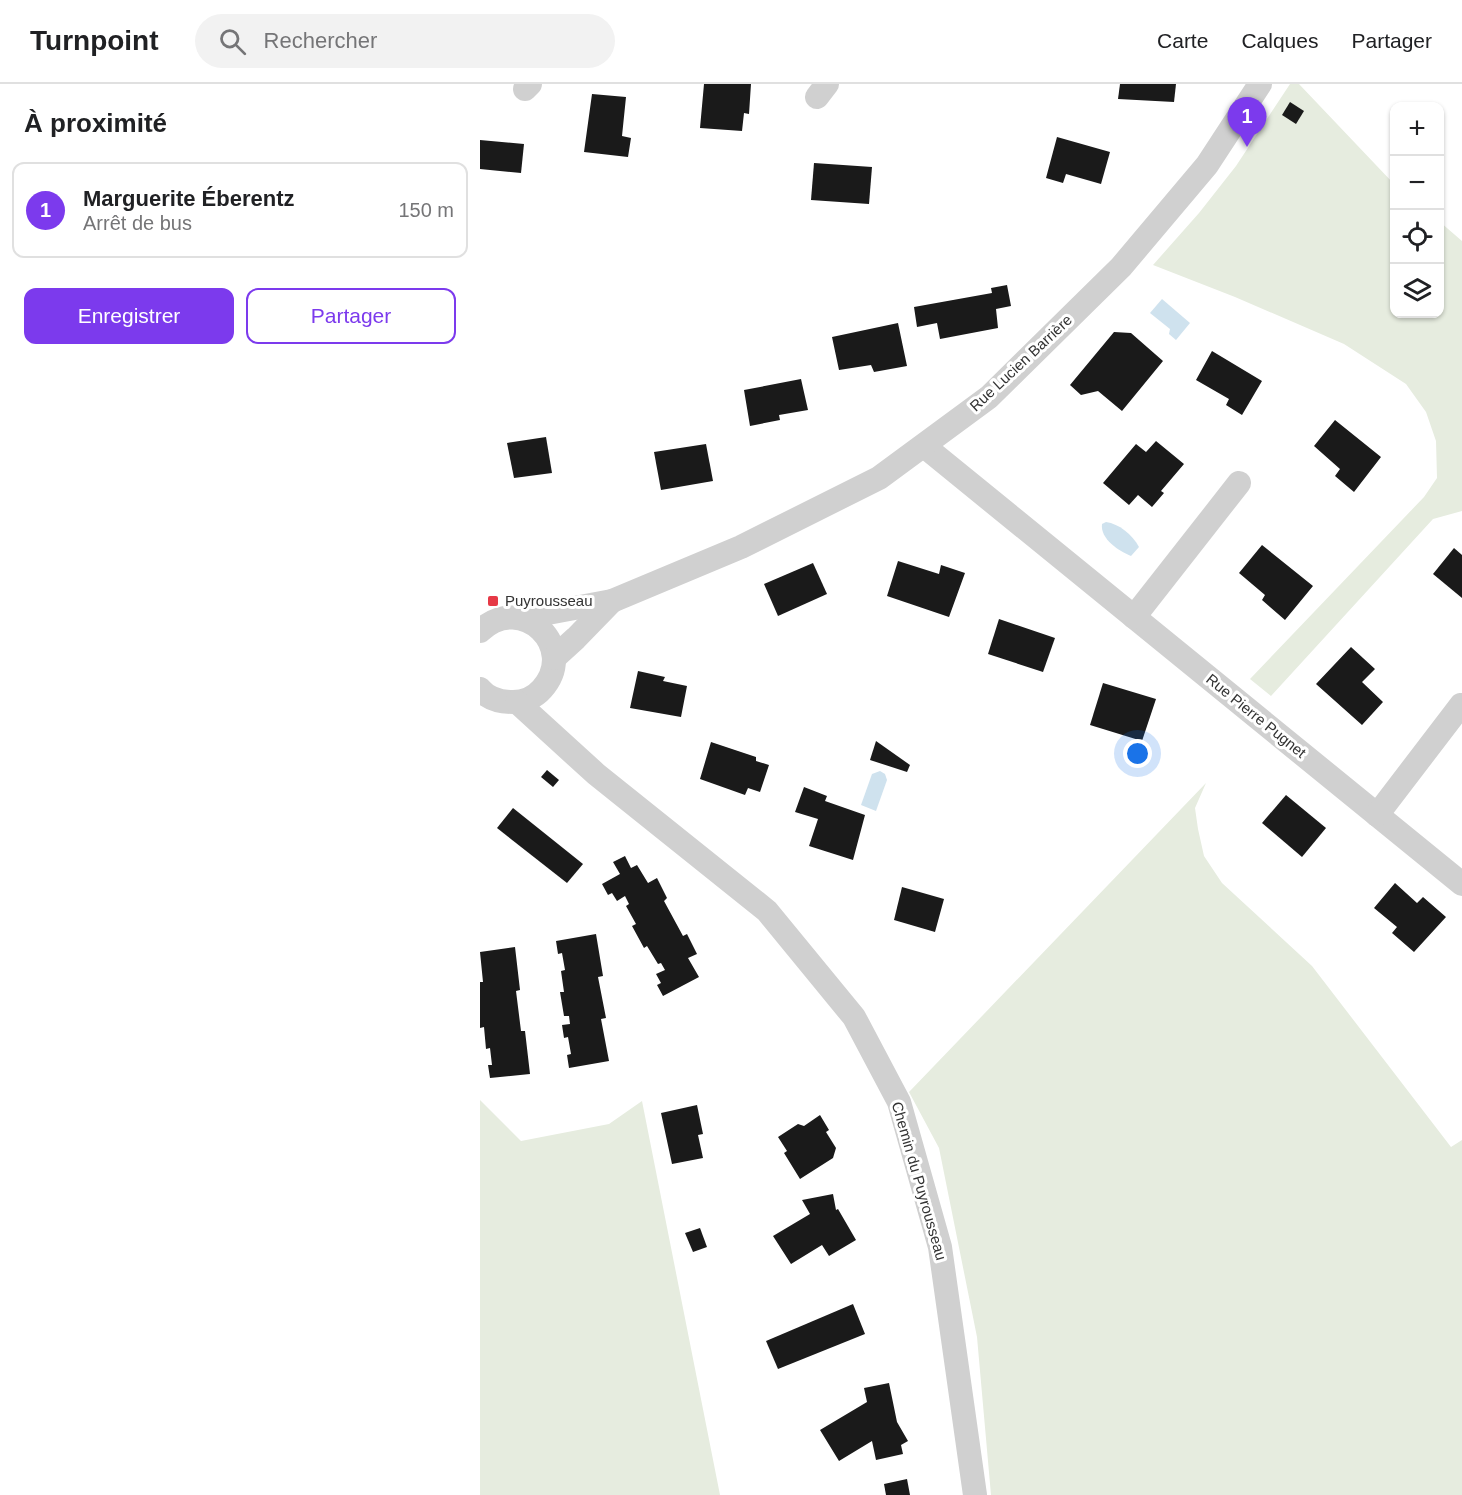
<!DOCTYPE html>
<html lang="fr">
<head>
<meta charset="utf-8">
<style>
  :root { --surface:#fff; --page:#f2f2f2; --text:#202124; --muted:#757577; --line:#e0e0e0; --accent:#7c3aed }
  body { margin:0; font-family:Helvetica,sans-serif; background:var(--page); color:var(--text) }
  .controls { position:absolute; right:18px; top:18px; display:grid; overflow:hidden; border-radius:12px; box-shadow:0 2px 4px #0004 }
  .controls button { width:54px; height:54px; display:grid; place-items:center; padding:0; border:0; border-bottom:2px solid var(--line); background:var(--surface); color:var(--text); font:30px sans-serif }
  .you { position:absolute; left:658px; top:670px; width:21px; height:21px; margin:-15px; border:4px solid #fff; border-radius:50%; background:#1a73e8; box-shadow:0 0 0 9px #1a73e833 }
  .badge { display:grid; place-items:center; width:39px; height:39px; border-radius:50%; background:var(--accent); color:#fff; font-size:20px; font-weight:700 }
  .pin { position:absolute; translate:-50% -50px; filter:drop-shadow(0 2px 3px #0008) }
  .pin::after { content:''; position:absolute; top:32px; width:21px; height:18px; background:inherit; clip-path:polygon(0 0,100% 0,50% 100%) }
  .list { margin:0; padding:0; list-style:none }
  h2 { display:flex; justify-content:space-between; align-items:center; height:78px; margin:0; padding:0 24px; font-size:26px }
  h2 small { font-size:20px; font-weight:400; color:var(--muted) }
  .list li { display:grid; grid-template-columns:39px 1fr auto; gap:18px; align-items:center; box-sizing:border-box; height:96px; margin:0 12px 12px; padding:0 12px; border:2px solid var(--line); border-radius:12px }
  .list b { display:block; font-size:22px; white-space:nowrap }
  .list p { margin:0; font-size:20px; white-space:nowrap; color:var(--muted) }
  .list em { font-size:20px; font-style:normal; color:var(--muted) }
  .actions { display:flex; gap:12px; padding:18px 24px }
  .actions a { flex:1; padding:14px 0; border:2px solid var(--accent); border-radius:12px; text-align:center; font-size:21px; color:var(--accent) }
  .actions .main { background:var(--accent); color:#fff }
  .icon { flex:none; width:33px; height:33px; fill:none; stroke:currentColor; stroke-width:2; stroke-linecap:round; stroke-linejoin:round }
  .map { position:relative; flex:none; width:982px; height:1411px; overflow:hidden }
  header { display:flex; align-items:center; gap:36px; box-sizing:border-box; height:84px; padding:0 30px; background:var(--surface); border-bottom:2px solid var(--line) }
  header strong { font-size:28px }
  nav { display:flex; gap:33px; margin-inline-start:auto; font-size:21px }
  .search { width:420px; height:54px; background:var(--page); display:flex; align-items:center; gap:15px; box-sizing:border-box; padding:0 21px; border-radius:33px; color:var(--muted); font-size:22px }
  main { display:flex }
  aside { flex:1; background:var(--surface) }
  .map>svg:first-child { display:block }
</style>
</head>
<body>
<header>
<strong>Turnpoint</strong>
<div class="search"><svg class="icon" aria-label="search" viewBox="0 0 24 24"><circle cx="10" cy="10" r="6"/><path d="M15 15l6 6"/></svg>Rechercher</div>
<nav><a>Carte</a><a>Calques</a><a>Partager</a></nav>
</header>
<main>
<aside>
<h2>À proximité<small></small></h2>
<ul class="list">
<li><span class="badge">1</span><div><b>Marguerite Éberentz</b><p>Arrêt de bus</p></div><em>150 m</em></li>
</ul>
<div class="actions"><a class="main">Enregistrer</a><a>Partager</a></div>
</aside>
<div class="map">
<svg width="982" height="1411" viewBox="0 0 982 1411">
  <rect width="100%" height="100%" fill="#fff"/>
  <g fill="#e6ecdf">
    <polygon points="810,0 819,0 914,100 914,230 960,230 960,138 982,157 982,427 953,435 791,612 770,595 944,413 957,394 956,357 946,328 926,300 864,260 755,213 673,181 719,129 756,82"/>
    <polygon points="726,699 715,724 718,745 724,772 742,799 832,882 971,1063 982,1056 982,1411 511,1411 497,1253 459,1064 429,1008"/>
    <polygon points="0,1016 41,1057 129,1040 162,1017 240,1411 0,1411"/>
  </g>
  <g fill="#cfe2ee">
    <polygon points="682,215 710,239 696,256 689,250 690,245 670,229"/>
    <path d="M 626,438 C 639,440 652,450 659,463 L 651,472 C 639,467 620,455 622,440 Z"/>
    <polygon points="400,687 405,690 407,696 396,727 381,721 392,690"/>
  </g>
  <g fill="#1a1a1a">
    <polygon points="224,0 271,0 269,30 264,29 262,47 220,44"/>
    <polygon points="640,0 696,0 694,18 638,15"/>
    <polygon points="112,10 146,13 142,52 151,54 148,73 104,68"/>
    <polygon points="810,18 824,27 816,40 802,31"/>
    <polygon points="577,53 630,68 621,100 586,90 583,99 566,94"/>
    <polygon points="0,56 44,60 41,89 0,85"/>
    <polygon points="334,79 392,83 389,120 331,116"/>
    <polygon points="527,201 531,222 516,225 518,244 460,255 457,239 437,243 434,223 512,209 511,204"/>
    <polygon points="418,239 427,282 394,288 391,281 359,286 352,253"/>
    <polygon points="634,248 651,249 683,277 642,327 618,307 601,311 590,301"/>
    <polygon points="732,267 782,297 762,331 746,321 749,315 716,296"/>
    <polygon points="321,295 328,326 299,331 300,336 270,342 264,306"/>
    <polygon points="855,336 901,373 874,408 855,392 860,385 834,362"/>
    <polygon points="66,353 72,389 34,394 27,359"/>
    <polygon points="676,357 704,380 681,407 684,409 672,423 658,411 649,421 623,399 656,360 666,368"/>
    <polygon points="226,360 233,397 181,406 174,368"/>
    <polygon points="782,461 833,502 805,536 782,516 785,511 759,489"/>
    <polygon points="974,464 982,471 982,514 953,490"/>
    <polygon points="418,477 459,490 461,481 485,489 469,533 407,512"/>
    <polygon points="333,479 347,510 298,532 284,500"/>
    <polygon points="519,535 575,554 563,588 508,570"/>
    <polygon points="871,563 895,585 882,598 903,618 882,641 836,600"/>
    <polygon points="158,587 185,593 183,597 207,602 201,633 150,624"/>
    <polygon points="623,599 676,615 662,657 610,641"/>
    <polygon points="396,657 430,681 427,688 390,676"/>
    <polygon points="231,658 276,673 276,677 289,681 280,708 268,704 265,711 220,695"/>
    <polygon points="67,686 79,696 73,703 61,693"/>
    <polygon points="324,703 347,712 345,717 385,731 373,776 329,762 338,735 315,728"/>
    <polygon points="806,711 846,744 822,773 782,739"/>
    <polygon points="33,724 103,780 87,799 17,744"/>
    <polygon points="145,772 151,784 157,781 168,799 177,794 187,814 184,817 203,852 207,850 217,870 208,874 219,893 183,912 177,901 181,899 176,890 185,886 181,879 178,880 167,862 164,864 152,842 156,840 146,822 149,820 145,812 137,817 132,809 128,811 122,800 140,790 133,778"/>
    <polygon points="915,799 937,819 943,813 966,833 934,868 912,849 917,843 894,824"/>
    <polygon points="422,803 464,815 455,848 414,836"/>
    <polygon points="116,850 123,892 118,893 126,934 121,935 129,977 89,984 87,971 91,970 88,953 84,954 82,941 90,940 89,932 84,932 80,908 84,908 81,887 85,886 82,869 78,870 76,857"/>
    <polygon points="35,863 40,906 36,907 41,947 45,947 50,990 10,994 8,981 12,981 10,964 6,965 4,943 0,944 0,898 3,898 0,868"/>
    <polygon points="217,1021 223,1050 218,1051 223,1074 192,1080 181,1029"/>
    <polygon points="340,1031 349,1046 346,1048 356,1064 353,1074 320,1095 304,1069 307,1067 298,1053 318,1040 324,1042"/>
    <polygon points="353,1110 356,1126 358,1125 376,1156 349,1172 342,1161 311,1180 293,1152 330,1130 322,1116"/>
    <polygon points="220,1144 227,1163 213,1168 205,1149"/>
    <polygon points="373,1220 385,1250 298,1285 286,1257"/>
    <polygon points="409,1299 417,1338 428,1357 421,1361 423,1370 396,1376 392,1357 359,1377 340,1346 387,1318 384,1304"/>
    <polygon points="427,1395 430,1411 406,1411 404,1400"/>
  </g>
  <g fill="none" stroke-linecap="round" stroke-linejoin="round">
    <g stroke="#d0d0d0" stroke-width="24">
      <polyline points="45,5 50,0"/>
      <polyline points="337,13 347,0"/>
      <polyline points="444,362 982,800"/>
      <polyline points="654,533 759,399"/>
      <polyline points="41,534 132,517 261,463 399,394 509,313 641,183 727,81 780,0"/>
      <path d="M 0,547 C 42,507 99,564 62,605 C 55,613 44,618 33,618 C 21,618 8,615 0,605"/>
      <polyline points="74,574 96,554 132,517"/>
      <polyline points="37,618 116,690 287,827 374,933 419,1018 460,1163 495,1411"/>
      <polyline points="897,731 981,621"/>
    </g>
  </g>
  <rect fill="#e63946" stroke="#fff" stroke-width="2" x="7" y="511" width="12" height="12" rx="3"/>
  <g text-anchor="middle" stroke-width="6" stroke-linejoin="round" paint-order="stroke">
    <g font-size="15" fill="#333" stroke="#fff">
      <text transform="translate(541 279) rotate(-43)" y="5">Rue Lucien Barrière</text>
      <text transform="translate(776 632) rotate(39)" y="5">Rue Pierre Pugnet</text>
      <text transform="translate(439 1097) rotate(74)" y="5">Chemin du Puyrousseau</text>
    </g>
    <g font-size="15" fill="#333" stroke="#fff" text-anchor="start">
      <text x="25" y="522">Puyrousseau</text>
    </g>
  </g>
</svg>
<div class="controls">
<button>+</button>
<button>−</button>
<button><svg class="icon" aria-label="locate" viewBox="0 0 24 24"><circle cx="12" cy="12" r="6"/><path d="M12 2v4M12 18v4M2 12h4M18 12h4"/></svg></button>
<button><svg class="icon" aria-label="layers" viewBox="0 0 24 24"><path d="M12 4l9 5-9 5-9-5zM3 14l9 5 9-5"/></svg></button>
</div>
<div class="you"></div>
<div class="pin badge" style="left:767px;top:63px">1</div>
</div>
</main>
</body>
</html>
